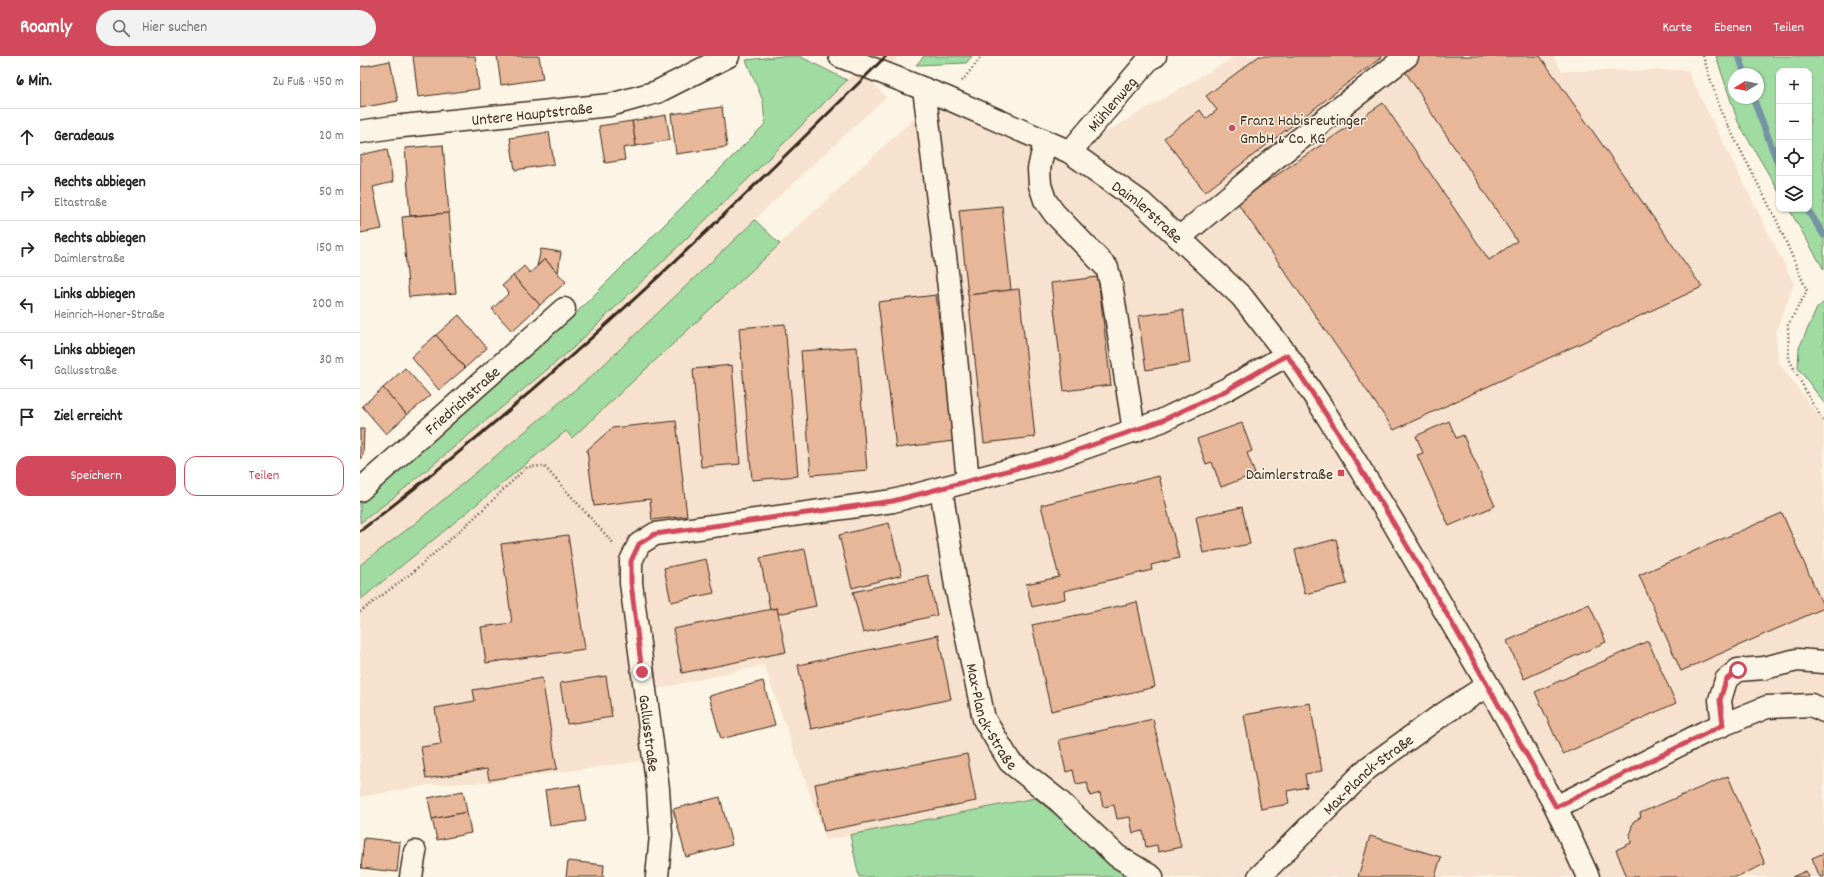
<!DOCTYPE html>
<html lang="de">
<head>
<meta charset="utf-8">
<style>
  :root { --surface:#fff; --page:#f2f2f2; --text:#222; --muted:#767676; --line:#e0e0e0; --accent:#d1495b }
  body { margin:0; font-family:Dekko,sans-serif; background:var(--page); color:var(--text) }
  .controls { position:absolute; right:12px; top:12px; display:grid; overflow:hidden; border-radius:8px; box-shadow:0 1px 3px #0004 }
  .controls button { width:36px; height:36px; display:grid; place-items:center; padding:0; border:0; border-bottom:1px solid var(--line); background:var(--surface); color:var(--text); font:20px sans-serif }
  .compass { position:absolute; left:1368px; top:12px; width:36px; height:36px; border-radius:50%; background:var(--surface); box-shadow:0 1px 3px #0004; rotate:260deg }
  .stop { position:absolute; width:12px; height:12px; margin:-9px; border:3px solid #d1495b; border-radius:50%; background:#fff }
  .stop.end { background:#d1495b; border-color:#fff; box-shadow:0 1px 4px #0008 }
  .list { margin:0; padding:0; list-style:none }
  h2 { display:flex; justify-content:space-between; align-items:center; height:52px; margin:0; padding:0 16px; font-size:17px }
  h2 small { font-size:13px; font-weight:400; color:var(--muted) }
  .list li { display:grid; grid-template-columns:26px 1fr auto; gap:12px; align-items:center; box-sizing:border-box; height:56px; padding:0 16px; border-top:1px solid var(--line) }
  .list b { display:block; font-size:15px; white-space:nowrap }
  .list p { margin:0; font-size:13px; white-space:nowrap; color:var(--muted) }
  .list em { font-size:13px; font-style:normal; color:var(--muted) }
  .actions { display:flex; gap:8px; padding:12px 16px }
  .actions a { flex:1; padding:9px 0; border:1px solid var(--accent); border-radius:12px; text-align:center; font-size:14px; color:var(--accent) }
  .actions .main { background:var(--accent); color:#fff }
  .icon { flex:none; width:22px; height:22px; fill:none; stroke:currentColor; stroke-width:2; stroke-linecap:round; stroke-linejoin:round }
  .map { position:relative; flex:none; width:1464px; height:821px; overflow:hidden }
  header { display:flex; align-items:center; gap:24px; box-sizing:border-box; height:56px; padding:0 20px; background:var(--accent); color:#fff }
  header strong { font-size:19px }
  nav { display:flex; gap:22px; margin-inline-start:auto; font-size:14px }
  .search { width:280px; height:36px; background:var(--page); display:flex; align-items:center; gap:10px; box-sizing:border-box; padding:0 14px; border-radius:22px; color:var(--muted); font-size:15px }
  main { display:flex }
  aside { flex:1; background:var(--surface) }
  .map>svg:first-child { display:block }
</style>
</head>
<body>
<header>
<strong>Roamly</strong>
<div class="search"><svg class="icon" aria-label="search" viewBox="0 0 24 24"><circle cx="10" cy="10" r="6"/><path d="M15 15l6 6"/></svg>Hier suchen</div>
<nav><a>Karte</a><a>Ebenen</a><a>Teilen</a></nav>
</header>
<main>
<aside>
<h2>6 Min.<small>Zu Fuß · 450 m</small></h2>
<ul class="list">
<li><svg class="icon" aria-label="ahead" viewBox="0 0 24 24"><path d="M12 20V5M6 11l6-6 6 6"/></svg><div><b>Geradeaus</b></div><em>20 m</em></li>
<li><svg class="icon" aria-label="right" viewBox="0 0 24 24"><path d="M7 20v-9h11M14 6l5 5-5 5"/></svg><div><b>Rechts abbiegen</b><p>Eltastraße</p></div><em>50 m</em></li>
<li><svg class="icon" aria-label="right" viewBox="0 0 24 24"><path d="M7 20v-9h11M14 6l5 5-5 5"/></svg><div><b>Rechts abbiegen</b><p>Daimlerstraße</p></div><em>150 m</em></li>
<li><svg class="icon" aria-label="left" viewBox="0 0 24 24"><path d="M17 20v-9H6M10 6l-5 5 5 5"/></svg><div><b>Links abbiegen</b><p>Heinrich-Honer-Straße</p></div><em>200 m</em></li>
<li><svg class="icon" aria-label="left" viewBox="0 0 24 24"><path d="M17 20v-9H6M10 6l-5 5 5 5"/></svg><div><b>Links abbiegen</b><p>Gallusstraße</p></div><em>30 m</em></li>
<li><svg class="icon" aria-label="arrive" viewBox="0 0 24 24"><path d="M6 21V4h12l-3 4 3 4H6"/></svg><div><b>Ziel erreicht</b></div></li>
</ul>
<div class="actions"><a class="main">Speichern</a><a>Teilen</a></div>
</aside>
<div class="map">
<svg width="1464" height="821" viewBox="0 0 1464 821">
  <rect width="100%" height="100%" fill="#fcf5e5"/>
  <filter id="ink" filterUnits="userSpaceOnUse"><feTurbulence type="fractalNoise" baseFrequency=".025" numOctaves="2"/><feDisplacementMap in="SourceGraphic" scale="8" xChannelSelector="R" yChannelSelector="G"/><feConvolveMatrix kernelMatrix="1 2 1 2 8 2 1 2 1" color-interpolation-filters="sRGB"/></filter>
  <g filter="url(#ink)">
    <g fill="#f6e2ce">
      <polygon points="511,0 539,0 513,27 526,41 411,148 235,317 53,469 0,509 0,467 33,442 213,292 387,124"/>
      <polygon points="876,0 1193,0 1202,15 1327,14 1434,228 1416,276 1418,305 1464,368 1464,821 773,821 675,742 466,784 404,609 297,633 281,705 129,726 69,729 0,741 0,544 126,442 206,374 212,382 566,51 731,85"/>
    </g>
    <g fill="#a0dba1" stroke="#6e8260" fill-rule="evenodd">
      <polygon points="422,0 439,0 487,24 387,124 213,292 33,442 0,467 0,442 212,261 405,68 403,45 386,4"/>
      <polygon points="564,0 612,0 606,7 556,9"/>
      <path d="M 1356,0 L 1464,0 L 1464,214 L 1429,153 L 1449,153 L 1449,15 L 1419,15 L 1419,136 L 1378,66 ZM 1374,18 L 1398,18 L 1398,42 L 1374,42 Z"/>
      <polygon points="395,164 420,188 212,382 206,375 0,544 0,509 53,469 235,317"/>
      <polygon points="1464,246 1464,347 1438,312 1439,292 1457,252"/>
      <polygon points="675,742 773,821 499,821 490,779"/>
    </g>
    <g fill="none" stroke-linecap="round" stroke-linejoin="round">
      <g stroke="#7494a3" stroke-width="7">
        <polyline points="1379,0 1385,18"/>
        <polyline points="1393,42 1419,110"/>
        <polyline points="1447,153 1464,179"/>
      </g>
    </g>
    <g fill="#e8b799" stroke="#3b2a1e">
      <polygon points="53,0 115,0 119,33 58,41"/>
      <polygon points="137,0 179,0 183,23 141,29"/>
      <polygon points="899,0 1023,0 845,136 804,82 840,54 846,63 857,54 846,40"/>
      <polygon points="1059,0 1180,0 1342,231 1034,374 877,146 1023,47 1129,204 1157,185 1062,43 1063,42 1042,11"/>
      <polygon points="30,5 38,45 0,52 0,11"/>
      <polygon points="362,51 367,91 316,98 311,58"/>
      <polygon points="306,59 310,84 276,90 272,65"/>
      <polygon points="272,65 276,90 263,92 265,104 245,107 239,70"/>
      <polygon points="189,76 194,108 155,114 150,82"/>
      <polygon points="83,89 89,157 50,160 45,92"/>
      <polygon points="27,93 33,126 13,131 22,173 0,177 0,99"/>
      <polygon points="642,150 651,234 608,239 599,154"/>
      <polygon points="89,157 96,237 49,241 42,161"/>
      <polygon points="181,193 201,196 198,217 185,203 177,210"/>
      <polygon points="185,203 206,226 180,249 153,220 164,210 170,217"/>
      <polygon points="153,220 180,249 152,275 132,253 149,237 142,230"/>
      <polygon points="738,221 751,329 704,335 691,227"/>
      <polygon points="659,233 675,381 624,387 608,239"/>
      <polygon points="576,239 594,385 536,392 518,246"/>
      <polygon points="823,254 830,307 786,314 778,260"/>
      <polygon points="99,259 127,292 105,312 76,279"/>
      <polygon points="425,268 438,420 392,424 379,272"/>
      <polygon points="76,279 105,312 79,334 51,301"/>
      <polygon points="497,291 507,414 451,419 441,295"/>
      <polygon points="372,309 380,408 341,411 333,313"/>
      <polygon points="45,312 70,340 47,359 23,332"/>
      <polygon points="23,332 47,359 26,378 2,350"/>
      <polygon points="316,365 327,460 292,464 290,443 234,450 227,394 252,372"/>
      <polygon points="1089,365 1096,382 1103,379 1135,450 1089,470 1057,399 1063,397 1056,380"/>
      <polygon points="882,367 892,395 887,397 895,418 861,431 852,406 846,408 837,383"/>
      <polygon points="0,373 4,373 3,399 0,403"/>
      <polygon points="799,420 819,502 791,509 792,514 704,535 705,543 672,551 666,528 699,521 681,449"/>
      <polygon points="882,451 890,488 843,497 836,461"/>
      <polygon points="1422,457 1464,552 1321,615 1279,519"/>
      <polygon points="529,467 542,519 492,532 479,479"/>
      <polygon points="208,479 225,593 126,607 121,571 152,567 141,488"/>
      <polygon points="976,483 987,528 945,538 935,494"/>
      <polygon points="445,493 456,550 418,558 417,552 410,553 400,502"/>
      <polygon points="346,503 354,537 311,546 304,512"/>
      <polygon points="568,519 577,559 503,577 493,536"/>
      <polygon points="777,546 795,631 691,655 672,569"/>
      <polygon points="1229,548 1246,586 1164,623 1147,585"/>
      <polygon points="417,552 426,596 322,617 313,573"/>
      <polygon points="578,579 591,643 451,673 438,609"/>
      <polygon points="1288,585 1316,647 1203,698 1175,636"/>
      <polygon points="246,620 252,661 207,668 200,627"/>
      <polygon points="182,622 197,713 129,724 127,713 66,723 61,691 81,688 75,652 115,645 113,634"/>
      <polygon points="403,625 415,669 361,683 349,640"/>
      <polygon points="950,647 962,715 945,718 947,731 927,735 929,748 901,753 884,659"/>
      <polygon points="793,663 821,791 798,796 797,789 786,791 783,775 773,777 770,761 757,763 754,749 743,751 740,737 730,740 727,726 716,728 713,714 706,716 699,684"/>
      <polygon points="607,698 616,745 464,775 455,728"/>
      <polygon points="1368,720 1405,808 1376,821 1267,821 1256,794 1271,787 1270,777 1273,766 1281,761 1280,757"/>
      <polygon points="220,729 226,765 190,770 185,734"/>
      <polygon points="103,735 107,756 72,763 68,742"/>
      <polygon points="360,741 372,789 326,801 313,753"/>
      <polygon points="107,756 111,777 77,784 72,763"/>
      <polygon points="1010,780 1081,801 1075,821 998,821"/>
      <polygon points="4,782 40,786 37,816 1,812"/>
      <polygon points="1464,797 1464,821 1460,821 1452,802"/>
      <polygon points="208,805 244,809 243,821 206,821"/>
      <polygon points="1446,815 1449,821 1432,821"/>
    </g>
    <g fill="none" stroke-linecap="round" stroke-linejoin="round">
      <defs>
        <g id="minor">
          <path id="s1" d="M 480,0 L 587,42 L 710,96 L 782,147 L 882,241 L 927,299 L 961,350 L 1033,466 L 1128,629 L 1196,751 L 1228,821"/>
          <polyline points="564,33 590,240 608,425"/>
          <path id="s2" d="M 0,76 L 33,71 L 250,49 L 297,36 L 368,0"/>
          <polyline points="685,85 679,113 680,129 685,144 694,157 747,212 751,227 774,375"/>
          <path id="s3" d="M 710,96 L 790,2 L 795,0"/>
          <polyline points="819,182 914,103 1047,0"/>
          <path id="s4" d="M 581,432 L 596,530 L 624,663 L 650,706 L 699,745 L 757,800 L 792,821"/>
          <path id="s5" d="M 0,434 L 204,253"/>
          <polyline points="1363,669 1360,644 1366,624 1378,614 1404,612 1437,604 1464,606"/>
          <polyline points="1196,751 1345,676 1407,651 1451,649 1464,655"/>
          <polyline points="51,821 55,796"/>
          <polyline points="297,821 301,779 298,733 271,527 271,505 279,488 295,478 533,445 692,403 801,365 867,333 927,299"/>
          <path id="s6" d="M 899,821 L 1008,712 L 1080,660 L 1128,629"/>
        </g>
      </defs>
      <use href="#minor" stroke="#3b2a1e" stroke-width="25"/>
      <g stroke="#3b2a1e" stroke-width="2.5" stroke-dasharray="1 3" stroke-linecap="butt">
        <polyline points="1343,0 1361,56 1417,165 1447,235 1428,269 1429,303 1452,347 1464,365"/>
        <polyline points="602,25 622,0"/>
        <polyline points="0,556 53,516 114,462 167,411 184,410 254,488"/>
      </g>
      <use href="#minor" stroke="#fcf5e5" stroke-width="22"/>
      <path stroke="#3b2a1e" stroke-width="3" d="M 0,475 C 188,331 359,167 526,0"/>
    </g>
  </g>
  <g fill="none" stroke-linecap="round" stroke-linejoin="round" filter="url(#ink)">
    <path stroke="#d1495b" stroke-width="5" d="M 282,616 L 271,527 L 271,505 L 279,488 L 295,478 L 533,445 L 692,403 L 801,365 L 867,334 L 927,299 C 1025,444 1110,598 1196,751 L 1363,669 L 1360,644 L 1366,624 L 1378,614"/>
  </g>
  <g fill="#d1495b" stroke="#fcf5e5" stroke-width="1.5">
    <circle cx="872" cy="72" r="4"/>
    <rect x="977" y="413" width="8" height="8" rx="2"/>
  </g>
  <g text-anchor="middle" stroke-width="3" stroke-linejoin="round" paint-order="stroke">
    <g font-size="16" fill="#3b2a1e" stroke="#fcf5e5">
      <text dy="6" stroke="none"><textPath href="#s3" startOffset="64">Mühlenweg</textPath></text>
      <text dy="6" stroke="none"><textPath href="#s2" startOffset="173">Untere Hauptstraße</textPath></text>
      <text dy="6" stroke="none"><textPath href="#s1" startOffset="347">Daimlerstraße</textPath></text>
      <text dy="6" stroke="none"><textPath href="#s5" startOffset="136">Friedrichstraße</textPath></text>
      <text dy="6" stroke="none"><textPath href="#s4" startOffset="235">Max-Planck-Straße</textPath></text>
      <text transform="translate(290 677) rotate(83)" y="6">Gallusstraße</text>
      <text dy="6" stroke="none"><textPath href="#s6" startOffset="150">Max-Planck-Straße</textPath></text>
    </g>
    <g font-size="16" fill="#3b2a1e" stroke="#fcf5e5" text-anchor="start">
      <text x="880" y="69">Franz Habisreutinger<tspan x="880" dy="18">GmbH &amp; Co. KG</tspan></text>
      <text x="973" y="423" text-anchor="end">Daimlerstraße</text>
    </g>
  </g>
</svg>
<div class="controls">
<button>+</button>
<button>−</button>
<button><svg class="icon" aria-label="locate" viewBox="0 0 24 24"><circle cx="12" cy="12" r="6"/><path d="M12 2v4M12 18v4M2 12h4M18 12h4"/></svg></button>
<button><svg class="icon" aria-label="layers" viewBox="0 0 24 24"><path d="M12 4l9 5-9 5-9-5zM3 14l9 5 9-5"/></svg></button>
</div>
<svg class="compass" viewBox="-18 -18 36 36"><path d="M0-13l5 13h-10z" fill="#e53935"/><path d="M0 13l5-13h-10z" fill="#767676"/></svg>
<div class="stop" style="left:1378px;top:614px"></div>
<div class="stop end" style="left:282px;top:616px"></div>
</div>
</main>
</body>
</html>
